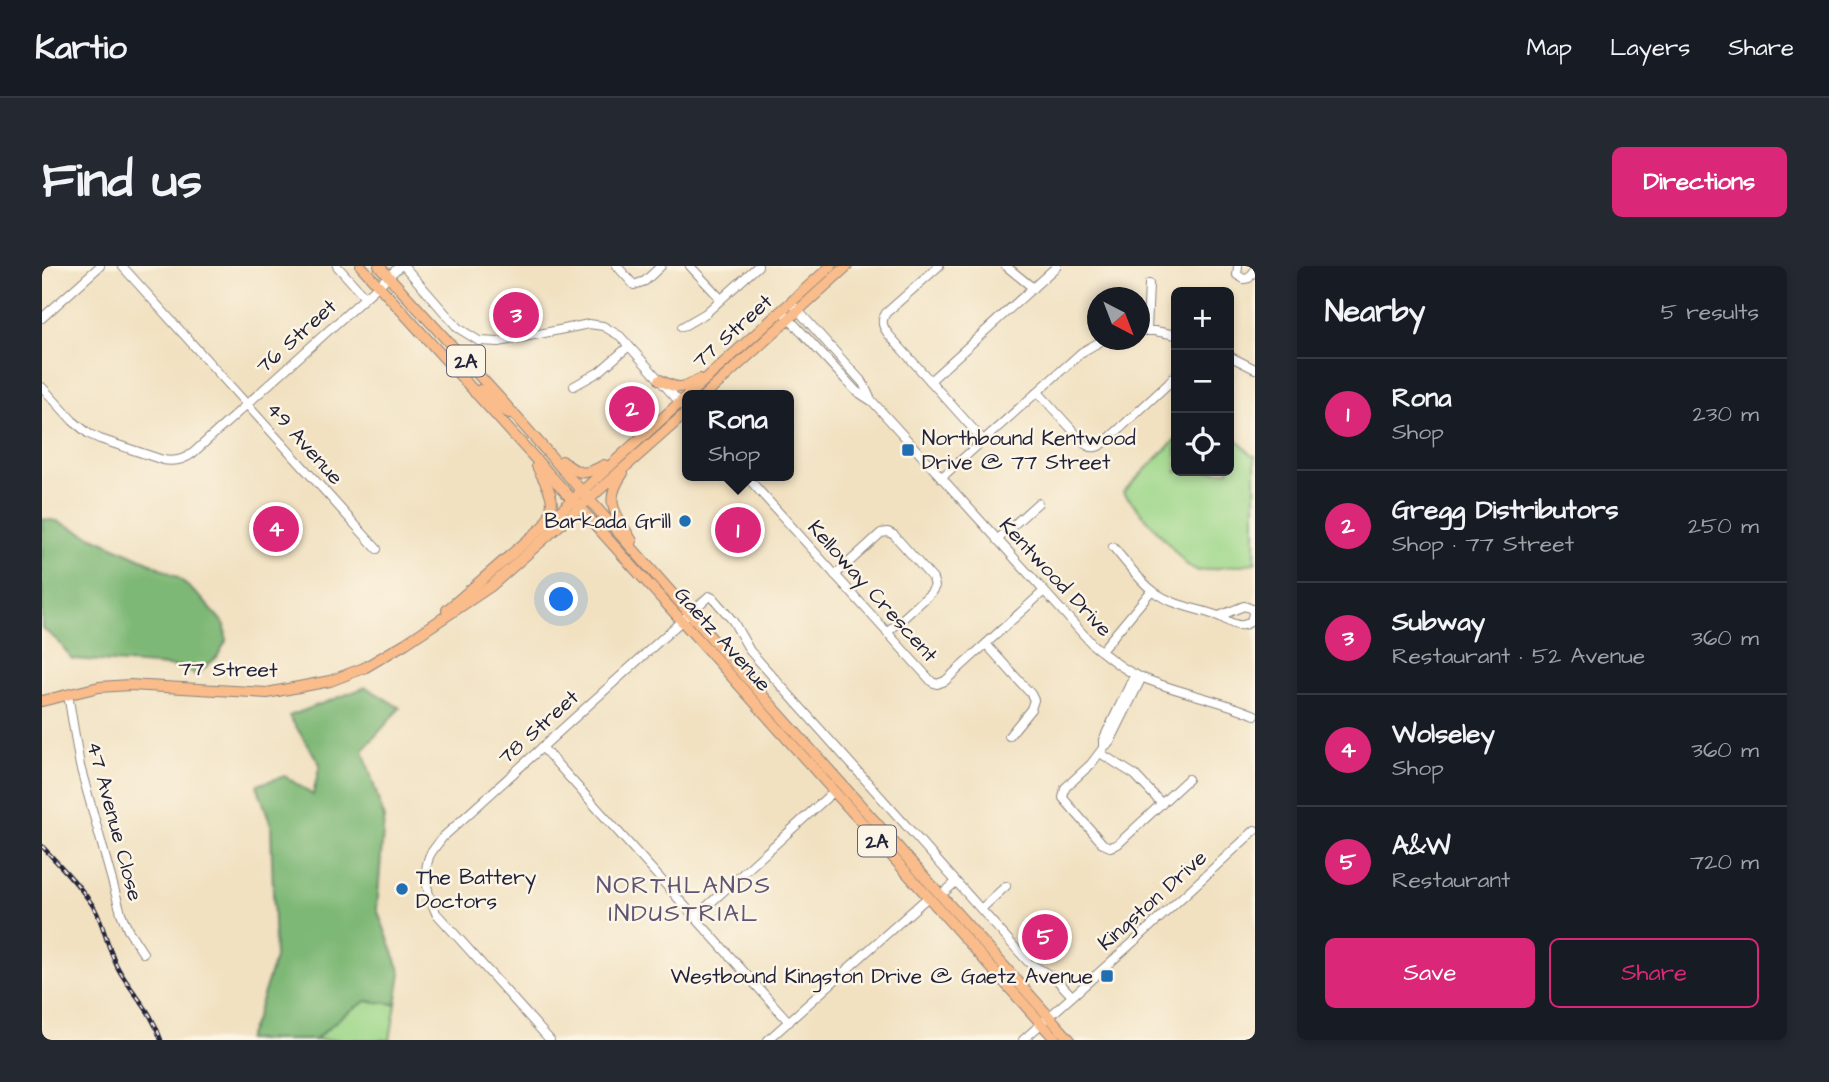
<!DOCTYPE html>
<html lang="en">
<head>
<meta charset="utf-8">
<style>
  :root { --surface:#171b24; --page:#242831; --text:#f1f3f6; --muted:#9ea1a6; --line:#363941; --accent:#db2777 }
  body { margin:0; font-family:"Architects Daughter",sans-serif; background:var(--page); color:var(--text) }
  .controls { position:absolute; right:21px; top:21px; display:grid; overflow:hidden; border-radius:10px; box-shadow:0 4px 10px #0003 }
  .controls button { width:63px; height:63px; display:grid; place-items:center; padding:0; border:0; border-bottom:2px solid var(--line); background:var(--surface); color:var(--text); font:35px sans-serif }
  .compass { position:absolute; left:1045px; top:21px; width:63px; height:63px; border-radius:50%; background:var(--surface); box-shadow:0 4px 10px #0003; rotate:138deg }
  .you { position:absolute; left:520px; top:334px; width:24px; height:24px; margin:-18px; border:5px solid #fff; border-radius:50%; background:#1a73e8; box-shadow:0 0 0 10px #1a73e833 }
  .badge { display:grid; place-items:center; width:46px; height:46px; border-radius:50%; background:var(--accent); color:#fff; font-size:23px; font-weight:700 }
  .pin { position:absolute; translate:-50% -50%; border:4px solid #fff; box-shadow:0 2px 7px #0006 }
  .popup { position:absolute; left:640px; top:124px; width:112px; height:91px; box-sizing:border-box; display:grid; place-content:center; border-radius:10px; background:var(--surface); filter:drop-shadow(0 2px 5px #0005); font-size:23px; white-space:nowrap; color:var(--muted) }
  .popup b { font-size:26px; color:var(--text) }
  .popup::after { content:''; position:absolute; left:50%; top:100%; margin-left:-14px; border:14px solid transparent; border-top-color:var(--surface) }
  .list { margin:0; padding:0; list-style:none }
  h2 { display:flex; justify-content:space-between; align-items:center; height:91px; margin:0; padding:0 28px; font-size:30px }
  h2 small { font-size:23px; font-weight:400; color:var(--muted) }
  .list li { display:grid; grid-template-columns:46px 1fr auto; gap:21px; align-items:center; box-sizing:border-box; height:112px; padding:0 28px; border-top:2px solid var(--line) }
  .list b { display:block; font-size:26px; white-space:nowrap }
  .list p { margin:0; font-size:23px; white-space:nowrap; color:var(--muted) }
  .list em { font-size:23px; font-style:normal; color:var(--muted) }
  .actions { display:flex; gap:14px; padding:21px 28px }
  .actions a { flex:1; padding:16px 0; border:2px solid var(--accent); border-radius:10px; text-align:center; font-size:24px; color:var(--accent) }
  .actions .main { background:var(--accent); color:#fff }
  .icon { flex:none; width:38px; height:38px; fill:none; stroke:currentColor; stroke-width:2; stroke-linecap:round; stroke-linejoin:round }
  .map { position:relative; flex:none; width:1213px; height:774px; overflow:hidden; border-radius:10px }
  header { display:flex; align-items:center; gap:42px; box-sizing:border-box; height:98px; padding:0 35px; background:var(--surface); border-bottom:2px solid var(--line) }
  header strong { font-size:33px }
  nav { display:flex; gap:38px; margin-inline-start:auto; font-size:24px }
  .intro { display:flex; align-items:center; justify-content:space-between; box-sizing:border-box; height:168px; padding:0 42px }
  h1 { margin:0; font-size:49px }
  .button { padding:18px 32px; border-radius:10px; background:var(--accent); color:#fff; font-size:24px; font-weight:700 }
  main { display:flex; gap:42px; padding:0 42px }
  aside { flex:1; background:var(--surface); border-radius:10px; box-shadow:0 4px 10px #0003 }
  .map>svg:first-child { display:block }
</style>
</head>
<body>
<header>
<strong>Kartio</strong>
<nav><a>Map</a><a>Layers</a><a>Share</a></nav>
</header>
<div class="intro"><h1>Find us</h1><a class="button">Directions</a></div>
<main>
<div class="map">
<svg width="1213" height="774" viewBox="0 0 1213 774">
  <rect width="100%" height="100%" fill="#fcf5e5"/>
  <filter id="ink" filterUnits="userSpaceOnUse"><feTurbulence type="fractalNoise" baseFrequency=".0143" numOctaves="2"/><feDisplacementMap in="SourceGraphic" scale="14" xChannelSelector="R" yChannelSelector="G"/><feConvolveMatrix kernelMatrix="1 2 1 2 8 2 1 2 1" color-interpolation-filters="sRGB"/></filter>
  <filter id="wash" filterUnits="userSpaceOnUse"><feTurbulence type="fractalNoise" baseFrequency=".00686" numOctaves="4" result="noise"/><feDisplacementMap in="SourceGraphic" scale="28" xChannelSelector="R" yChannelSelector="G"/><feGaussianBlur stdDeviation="1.57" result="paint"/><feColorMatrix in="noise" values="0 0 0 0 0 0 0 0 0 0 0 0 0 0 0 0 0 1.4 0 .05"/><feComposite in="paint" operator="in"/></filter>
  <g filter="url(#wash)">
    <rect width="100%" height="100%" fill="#f1e1c1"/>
    <g fill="#9ed78a" stroke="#607c62" stroke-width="2">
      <polygon points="1187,164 1208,188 1213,190 1213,297 1156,305 1145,299 1081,226 1134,173 1134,205 1187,205"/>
      <polygon points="324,735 354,738 348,774 273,774 301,749"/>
    </g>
    <g fill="#7eb876" stroke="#506d58" stroke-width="2">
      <polygon points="0,253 15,255 111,298 135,311 159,332 183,359 184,375 175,391 154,409 139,401 30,393 16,375 0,362"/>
      <polygon points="324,421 358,442 321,484 342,552 335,643 359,707 354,738 324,735 301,749 273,774 204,774 214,751 233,692 229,559 215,519 243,510 271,529 278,498 247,450"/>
    </g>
  </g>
  <g filter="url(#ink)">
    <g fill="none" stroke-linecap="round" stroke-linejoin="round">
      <defs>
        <g id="minor">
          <polyline points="80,0 335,283"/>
          <polyline points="295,0 323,31"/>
          <polyline points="362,0 416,62 437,75 457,76 547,58 561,60 578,70 641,140"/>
          <polyline points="575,0 592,19 603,15 619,0"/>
          <polyline points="648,0 679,33"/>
          <path d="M 897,0 L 844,47 C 838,56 841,61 847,69 L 941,174"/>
          <polyline points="964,0 991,22"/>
          <polyline points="1196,0 1195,9 1202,13 1207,12 1213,4"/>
          <polyline points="753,41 821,117 829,134"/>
          <path d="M 740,45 L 814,125 L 831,136 L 1051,379 C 1064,389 1077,401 1092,408 C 1130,426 1174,432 1213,449"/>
          <polyline points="0,52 58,0"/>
          <polyline points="640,61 664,47 716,0"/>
          <polyline points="1105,64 1107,18"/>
          <polyline points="1098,65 1113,65 1134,69"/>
          <polyline points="1187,90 1213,103"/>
          <polyline points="888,115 1015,0"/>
          <polyline points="532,120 557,106 587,80"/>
          <path d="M 0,121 L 31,155 L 47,168 L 58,173 L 121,194 C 133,196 142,194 151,187 L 358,0"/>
          <path d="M 996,126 L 1043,178 C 1050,183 1055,182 1062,177 L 1126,118 L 1134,108"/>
          <polyline points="704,210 890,416 895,418 903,415 1002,325"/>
          <polyline points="899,212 1040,86 1061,74"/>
          <polyline points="955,274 996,237"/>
          <path d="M 1071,281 C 1084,296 1096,313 1111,325 C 1131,340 1154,342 1176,350 C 1184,353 1192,361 1201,359 C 1210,358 1212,349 1210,343 L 1202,340 L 1177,350"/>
          <polyline points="793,309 839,267 846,266 852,269 891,313 893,320 889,327 845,367"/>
          <polyline points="944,378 989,428 992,434 989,443 967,470"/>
          <polyline points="1059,385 1110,324"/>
          <polyline points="1100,411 1068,476 1061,482 1049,498 1023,522 1021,532 1061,578 1068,581 1076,578 1146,513"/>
          <polyline points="26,428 38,500 79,647 86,664 101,687"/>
          <polyline points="500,481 747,756"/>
          <polyline points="1061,482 1061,474 1093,408"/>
          <polyline points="1058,487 1093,509 1120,538"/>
          <polyline points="899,629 914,616"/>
          <polyline points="939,643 964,620"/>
          <polyline points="653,651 791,526"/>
          <path d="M 508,774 L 394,647 C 386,630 380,610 387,591 C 390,584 396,578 400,572 L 667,330 L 671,332 L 691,355 L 708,385 L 987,697 L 1013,712 L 1030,730"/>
          <polyline points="726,774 886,631"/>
          <polyline points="981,774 1097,671 1213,564"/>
        </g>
        <g id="major">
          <polyline points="319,0 640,355 1014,774"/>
          <polyline points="337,0 454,128 680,384 1028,774"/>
          <path d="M 618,114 C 636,124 640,123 658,113"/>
          <polyline points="433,127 438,124 442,126 454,139 467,147"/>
          <polyline points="646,129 789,0"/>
          <polyline points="663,129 805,0"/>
          <path d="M 520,195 C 537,209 543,210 562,199"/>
          <path d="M 495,200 C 504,219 517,234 505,254"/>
          <path d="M 581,207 C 560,237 574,247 590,275"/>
          <polyline points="405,344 502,260 645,130"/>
          <polyline points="0,435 57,421 88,419 225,427 288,415 322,402 364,377 449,320 645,146"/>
        </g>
      </defs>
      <use href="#minor" stroke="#8a827e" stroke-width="10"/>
      <use href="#major" stroke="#8a827e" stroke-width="12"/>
      <use href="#minor" stroke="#fff" stroke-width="8"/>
      <use href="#major" stroke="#f9bc8a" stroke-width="10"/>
      <defs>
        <path id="rail" d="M 0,580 C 18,600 39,620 53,643 C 63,662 66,685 77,704 C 92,730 109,743 119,774"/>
      </defs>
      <use href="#rail" stroke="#22223b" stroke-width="4.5"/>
      <use href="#rail" stroke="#fcf5e5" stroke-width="2" stroke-dasharray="5" stroke-linecap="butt"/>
    </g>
  </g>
  <g fill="#1f6fb2" stroke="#fcf5e5" stroke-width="2.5">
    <rect x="859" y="177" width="14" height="14" rx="3.5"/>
    <circle cx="643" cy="255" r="7"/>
    <circle cx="360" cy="623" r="7"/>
    <rect x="1058" y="703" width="14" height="14" rx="3.5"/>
  </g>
  <g text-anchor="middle" stroke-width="5" stroke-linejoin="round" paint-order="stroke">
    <g fill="#fcf5e5" stroke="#63616e" stroke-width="2">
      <rect x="405" y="79.5" width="38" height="31" rx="5"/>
      <rect x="816" y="559.5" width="38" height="31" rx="5"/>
    </g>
    <g font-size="19" font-weight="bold" fill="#22223b">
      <text x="424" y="102">2A</text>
      <text x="835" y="582">2A</text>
    </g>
    <g font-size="21" fill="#22223b" stroke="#fcf5e5">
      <text transform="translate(690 65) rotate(-42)" y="7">77 Street</text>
      <text transform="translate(254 70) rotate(-42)" y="7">76 Street</text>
      <text transform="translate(263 177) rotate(48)" y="7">49 Avenue</text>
      <text transform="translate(1014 311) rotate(47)" y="7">Kentwood Drive</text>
      <text transform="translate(831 325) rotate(48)" y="7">Kelloway Crescent</text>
      <text transform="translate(681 373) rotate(48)" y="7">Gaetz Avenue</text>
      <text transform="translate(186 403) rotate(1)" y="7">77 Street</text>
      <text transform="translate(496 461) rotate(-42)" y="7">78 Street</text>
      <text transform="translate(73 555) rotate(75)" y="7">47 Avenue Close</text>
      <text transform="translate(1110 634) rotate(-42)" y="7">Kingston Drive</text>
    </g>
    <g font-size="21" fill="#22223b" stroke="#fcf5e5" text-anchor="start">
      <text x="880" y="179">Northbound Kentwood<tspan x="880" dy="24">Drive @ 77 Street</tspan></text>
      <text x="629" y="262" text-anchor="end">Barkada Grill</text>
      <text x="374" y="618">The Battery<tspan x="374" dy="24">Doctors</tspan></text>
      <text x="1051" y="717" text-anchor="end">Westbound Kingston Drive @ Gaetz Avenue</text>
    </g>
    <g font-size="24" letter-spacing="2" fill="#5e5574" stroke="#fcf5e5">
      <text x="642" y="627">NORTHLANDS<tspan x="642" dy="28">INDUSTRIAL</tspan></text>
    </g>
  </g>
</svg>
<div class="controls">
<button>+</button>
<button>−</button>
<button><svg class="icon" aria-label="locate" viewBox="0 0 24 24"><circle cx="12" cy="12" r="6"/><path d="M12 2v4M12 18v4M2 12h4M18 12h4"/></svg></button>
</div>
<svg class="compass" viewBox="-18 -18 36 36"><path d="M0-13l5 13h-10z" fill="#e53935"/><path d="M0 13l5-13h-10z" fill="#9ea1a6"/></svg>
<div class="you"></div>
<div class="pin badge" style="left:696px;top:264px">1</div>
<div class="popup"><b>Rona</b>Shop</div>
<div class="pin badge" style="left:590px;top:143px">2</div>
<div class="pin badge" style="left:474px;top:49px">3</div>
<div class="pin badge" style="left:234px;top:263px">4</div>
<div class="pin badge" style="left:1003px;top:671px">5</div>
</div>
<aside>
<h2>Nearby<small>5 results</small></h2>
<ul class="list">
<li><span class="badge">1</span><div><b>Rona</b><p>Shop</p></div><em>230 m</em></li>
<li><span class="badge">2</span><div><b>Gregg Distributors</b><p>Shop · 77 Street</p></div><em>250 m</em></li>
<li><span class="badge">3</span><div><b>Subway</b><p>Restaurant · 52 Avenue</p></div><em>360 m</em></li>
<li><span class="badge">4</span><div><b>Wolseley</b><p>Shop</p></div><em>360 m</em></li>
<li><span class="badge">5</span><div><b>A&amp;W</b><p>Restaurant</p></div><em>720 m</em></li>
</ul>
<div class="actions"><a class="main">Save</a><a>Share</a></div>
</aside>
</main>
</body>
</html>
